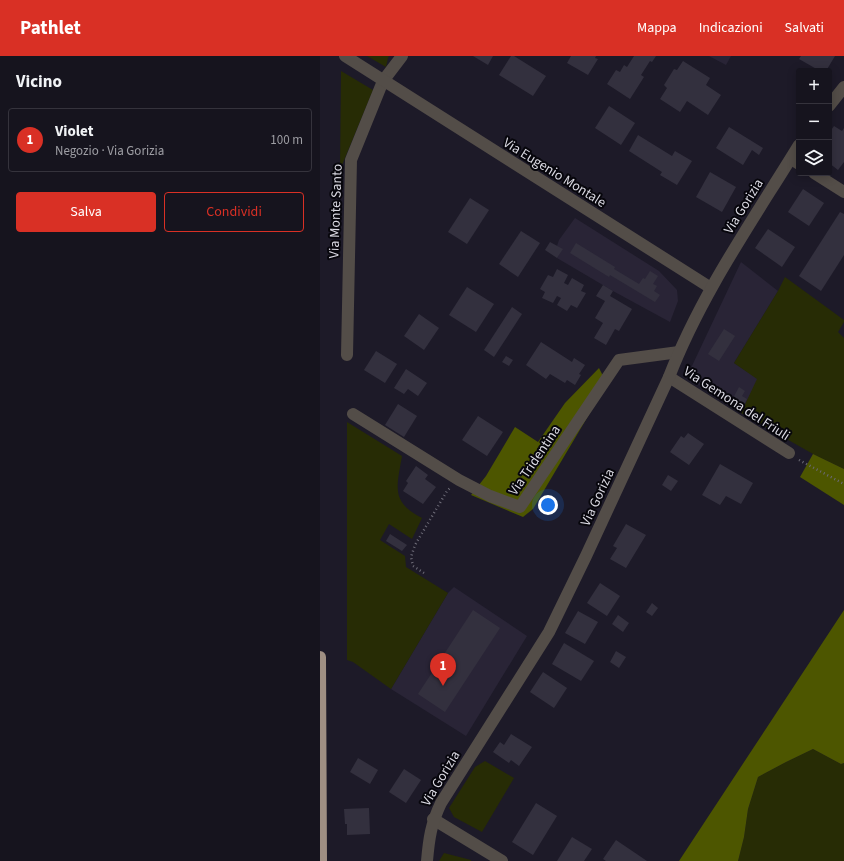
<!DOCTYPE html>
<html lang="it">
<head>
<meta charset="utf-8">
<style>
  :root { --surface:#16141e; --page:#23212b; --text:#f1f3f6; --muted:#9e9ea4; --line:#35333c; --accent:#d93025 }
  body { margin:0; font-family:"Source Sans 3",sans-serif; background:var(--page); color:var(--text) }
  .controls { position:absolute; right:12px; top:12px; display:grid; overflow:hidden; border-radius:4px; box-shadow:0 2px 10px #0003 }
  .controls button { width:36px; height:36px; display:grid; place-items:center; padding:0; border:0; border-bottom:1px solid var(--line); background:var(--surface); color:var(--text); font:20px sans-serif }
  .you { position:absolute; left:228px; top:449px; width:14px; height:14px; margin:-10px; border:3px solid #fff; border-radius:50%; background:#1a73e8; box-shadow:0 0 0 6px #1a73e833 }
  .badge { display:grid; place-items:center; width:26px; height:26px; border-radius:50%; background:var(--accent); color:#fff; font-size:13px; font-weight:700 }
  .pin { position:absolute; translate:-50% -33px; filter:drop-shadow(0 1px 2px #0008) }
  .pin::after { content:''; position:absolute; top:21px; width:14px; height:12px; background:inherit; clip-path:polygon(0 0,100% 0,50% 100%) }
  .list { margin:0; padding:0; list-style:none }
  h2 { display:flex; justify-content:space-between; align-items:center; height:52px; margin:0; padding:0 16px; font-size:17px }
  h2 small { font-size:13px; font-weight:400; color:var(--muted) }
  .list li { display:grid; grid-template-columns:26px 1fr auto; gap:12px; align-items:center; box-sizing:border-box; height:64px; margin:0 8px 8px; padding:0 8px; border:1px solid var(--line); border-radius:4px }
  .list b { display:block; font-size:15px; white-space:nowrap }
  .list p { margin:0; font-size:13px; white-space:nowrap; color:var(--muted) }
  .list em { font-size:13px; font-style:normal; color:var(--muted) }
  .actions { display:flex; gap:8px; padding:12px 16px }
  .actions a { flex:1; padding:9px 0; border:1px solid var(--accent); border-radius:4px; text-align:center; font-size:14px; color:var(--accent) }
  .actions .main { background:var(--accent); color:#fff }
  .icon { flex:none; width:22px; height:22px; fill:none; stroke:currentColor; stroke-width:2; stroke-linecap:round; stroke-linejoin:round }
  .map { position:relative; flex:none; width:524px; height:805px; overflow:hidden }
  header { display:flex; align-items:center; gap:24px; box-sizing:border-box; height:56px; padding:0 20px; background:var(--accent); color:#fff }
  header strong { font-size:19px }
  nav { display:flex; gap:22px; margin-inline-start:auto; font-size:14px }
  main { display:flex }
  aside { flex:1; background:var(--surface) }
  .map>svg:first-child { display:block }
</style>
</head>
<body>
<header>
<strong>Pathlet</strong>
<nav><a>Mappa</a><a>Indicazioni</a><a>Salvati</a></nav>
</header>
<main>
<aside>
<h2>Vicino<small></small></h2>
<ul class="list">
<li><span class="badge">1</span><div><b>Violet</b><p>Negozio · Via Gorizia</p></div><em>100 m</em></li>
</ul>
<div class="actions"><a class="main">Salva</a><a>Condividi</a></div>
</aside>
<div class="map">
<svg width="524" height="805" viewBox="0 0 524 805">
  <rect width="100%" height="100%" fill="#1d1a28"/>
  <g fill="#292436">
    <polygon points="389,0 411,0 406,9"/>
    <polygon points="255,162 339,215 357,234 358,245 350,266 293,235 237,202 242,193 237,190 239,184"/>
    <polygon points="421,206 458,235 414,307 438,323 421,357 373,325 371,312"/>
    <polygon points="134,531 207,580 146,680 71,633 128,537"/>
  </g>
  <g fill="#272c05">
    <polygon points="47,0 69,0 68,2 66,11"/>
    <polygon points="21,15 53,34 20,114"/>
    <polygon points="465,221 524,264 524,266 518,276 524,282 524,413 493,398 421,357 437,323 414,307 458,235"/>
    <path d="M 27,366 L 82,400 C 77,430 70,446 102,462 L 92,483 L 69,468 L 60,484 L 85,500 L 86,511 L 128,537 L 71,633 L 33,606 L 27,604 Z"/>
    <polygon points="493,693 521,708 524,707 524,805 418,805 424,781 428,753 438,721 466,706"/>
    <polygon points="165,705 194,722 162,776 134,761 129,752 155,711"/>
    <polygon points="124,797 151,804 151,805 119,805"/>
  </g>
  <g fill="#4d5600">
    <polygon points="279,312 287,328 213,453 203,461 151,439 166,420 195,371 218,386 245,347"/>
    <polygon points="493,398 524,413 524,449 480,421"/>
    <polygon points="524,554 524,707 521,708 493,693 466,706 438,721 428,753 424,781 418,805 359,805"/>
  </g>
  <g fill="#33303e">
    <polygon points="153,0 173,0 168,9"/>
    <polygon points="191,0 194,0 226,20 213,40 179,19"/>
    <polygon points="251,0 276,0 275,2 278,3 268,19 247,7"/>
    <polygon points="314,0 336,0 332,6 330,5 321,19 324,21 310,43 287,28 296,14 300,16 304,9 307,11"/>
    <polygon points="481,0 515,0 506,15 500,15 479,3"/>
    <polygon points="363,5 390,22 386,29 401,39 388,59 367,45 360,56 340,43 347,32 344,29 354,13 357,14"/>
    <polygon points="289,50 315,67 301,89 275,72"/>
    <polygon points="514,70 522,75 524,72 524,106 518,114 509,107 509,77"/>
    <polygon points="409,71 443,92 439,99 432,94 423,109 396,92"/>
    <polygon points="318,79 352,100 355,95 372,105 357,129 340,119 342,116 309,95"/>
    <polygon points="390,116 416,131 402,156 376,141"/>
    <polygon points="483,133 504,147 489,170 468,156"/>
    <polygon points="150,142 169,154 147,188 128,176"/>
    <polygon points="520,156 524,158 524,199 501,235 479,220"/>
    <polygon points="448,173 475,191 462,211 435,192"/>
    <polygon points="201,175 220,187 198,221 179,208"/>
    <polygon points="230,186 243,193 237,202 225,194"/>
    <polygon points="256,187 295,211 294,213 319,228 323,222 325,223 330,215 338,220 333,228 337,230 334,235 340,239 335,246 290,219 289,221 250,197"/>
    <polygon points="237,213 248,219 244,227 248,229 252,222 264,229 261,235 266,237 257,252 251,249 247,255 237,249 241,242 237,240 233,247 222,242 225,236 220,233 228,219 233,221"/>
    <polygon points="283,229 293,235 290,240 312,253 299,275 295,273 286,289 274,282 283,267 275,262 285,245 276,240"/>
    <polygon points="147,231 174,248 156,276 129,259"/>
    <polygon points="192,251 202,258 174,301 164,294"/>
    <polygon points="99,258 119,272 104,294 84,280"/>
    <polygon points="404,273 415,280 399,305 388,298"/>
    <polygon points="221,286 252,306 254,302 265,309 259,318 261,319 255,329 247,324 245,327 230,318 226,323 206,309"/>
    <polygon points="56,295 77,308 65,327 44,314"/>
    <polygon points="186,300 193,304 189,310 182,306"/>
    <polygon points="86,313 107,327 98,340 88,333 84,338 74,332"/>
    <polygon points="419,331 425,335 422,340 427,343 421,354 410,348"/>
    <polygon points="78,348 97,360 84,381 65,369"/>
    <polygon points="158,360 183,376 167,400 142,384"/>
    <polygon points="368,377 384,388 369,409 350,396 361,380 364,382"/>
    <polygon points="400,408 433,427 421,448 406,440 400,449 382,439"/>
    <polygon points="96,410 108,419 105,423 116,431 103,448 83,435 88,427 86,425"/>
    <polygon points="348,419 358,425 351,435 342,429"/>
    <polygon points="306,468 326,479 306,512 290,503 297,492 293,490"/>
    <polygon points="70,478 87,489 82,495 66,485"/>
    <polygon points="280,527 300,540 287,560 267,547"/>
    <polygon points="332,547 338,552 332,560 326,556"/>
    <polygon points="153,554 180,572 125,656 98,638"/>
    <polygon points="258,555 278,566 265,588 245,577"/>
    <polygon points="298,559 309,567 303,576 292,568"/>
    <polygon points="244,587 274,605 261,625 232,608"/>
    <polygon points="296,595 306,601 299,612 290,606"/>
    <polygon points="223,616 247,632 234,652 210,636"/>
    <polygon points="191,678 212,691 199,710 191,704 189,707 173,696 180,686 184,689"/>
    <polygon points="38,702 58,714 50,728 30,716"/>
    <polygon points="84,713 101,724 86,747 69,736"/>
    <polygon points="216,747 237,760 213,799 192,786"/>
    <polygon points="49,752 50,778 27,779 27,768 25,768 24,753"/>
    <polygon points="252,781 272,793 264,805 237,805"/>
    <polygon points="296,784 327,805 286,805 283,803"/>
  </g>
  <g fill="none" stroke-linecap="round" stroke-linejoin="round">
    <g stroke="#6c6a76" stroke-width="2.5" stroke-dasharray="1 3" stroke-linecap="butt">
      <polyline points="479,404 524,428"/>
      <polyline points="104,517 93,510 91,501 95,489 127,435 130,432"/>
    </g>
    <g stroke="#534d48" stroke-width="12">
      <polyline points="471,103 479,108"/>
      <polyline points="494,117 524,136"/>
      <polyline points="27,299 31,104 63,25 82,0"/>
      <polyline points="349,321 469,397"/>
      <polyline points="33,358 139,424 170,440 200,451 299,304 359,296"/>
      <polyline points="113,763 182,805"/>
    </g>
    <g stroke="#534d48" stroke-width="12">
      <polyline points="25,0 391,232"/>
      <polyline points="509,50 524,31"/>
      <path d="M 107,805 C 109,782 111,768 121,747 L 229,576 L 266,500 L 349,321 C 381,238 433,164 479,89"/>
    </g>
    <polyline stroke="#9f8f83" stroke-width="12" points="0,601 1,805"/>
  </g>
  <g text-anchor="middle" stroke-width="4" stroke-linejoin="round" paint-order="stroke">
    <g font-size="14" fill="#dad9e2" stroke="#07060c">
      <text transform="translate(235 116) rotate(32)" y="5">Via Eugenio Montale</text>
      <text transform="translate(423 150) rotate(-58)" y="5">Via Gorizia</text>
      <text transform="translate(15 155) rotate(-88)" y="5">Via Monte Santo</text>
      <text transform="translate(417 347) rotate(33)" y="5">Via Gemona del Friuli</text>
      <text transform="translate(214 404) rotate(-56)" y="5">Via Tridentina</text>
      <text transform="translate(277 441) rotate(-65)" y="5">Via Gorizia</text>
      <text transform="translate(120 722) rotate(-59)" y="5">Via Gorizia</text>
    </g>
  </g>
</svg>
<div class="controls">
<button>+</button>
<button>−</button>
<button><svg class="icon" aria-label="layers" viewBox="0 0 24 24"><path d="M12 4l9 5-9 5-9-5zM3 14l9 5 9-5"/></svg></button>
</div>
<div class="you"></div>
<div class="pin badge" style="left:123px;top:630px">1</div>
</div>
</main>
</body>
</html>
